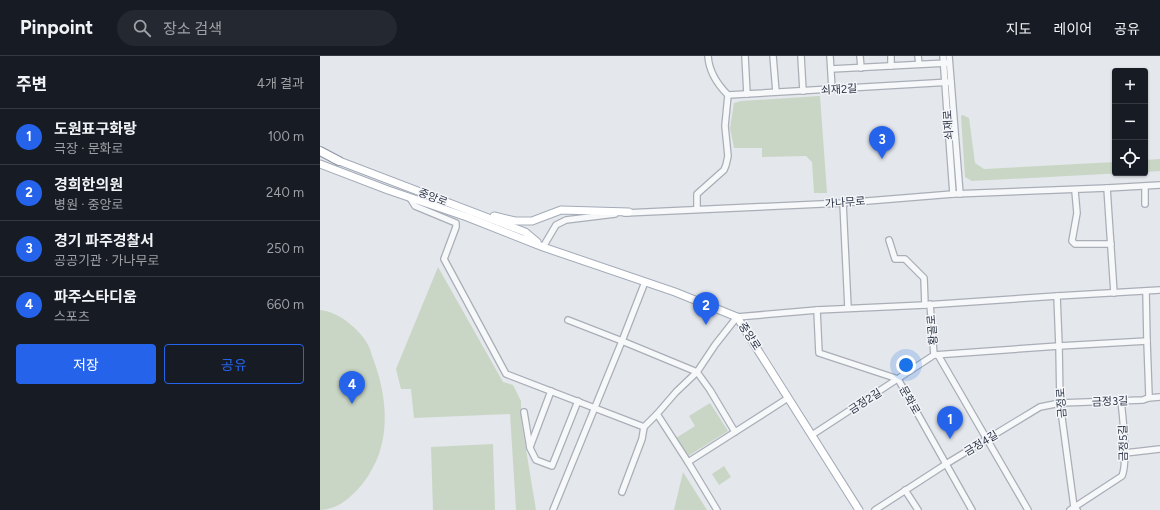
<!DOCTYPE html>
<html lang="ko">
<head>
<meta charset="utf-8">
<style>
  :root { --surface:#171b24; --page:#242831; --text:#f1f3f6; --muted:#9ea1a6; --line:#363941; --accent:#2563eb }
  body { margin:0; font-family:Figtree,"Noto Sans KR",sans-serif; background:var(--page); color:var(--text) }
  .controls { position:absolute; right:12px; top:12px; display:grid; overflow:hidden; border-radius:4px; box-shadow:0 1px 3px #0004 }
  .controls button { width:36px; height:36px; display:grid; place-items:center; padding:0; border:0; border-bottom:1px solid var(--line); background:var(--surface); color:var(--text); font:20px sans-serif }
  .you { position:absolute; left:586px; top:309px; width:14px; height:14px; margin:-10px; border:3px solid #fff; border-radius:50%; background:#1a73e8; box-shadow:0 0 0 6px #1a73e833 }
  .badge { display:grid; place-items:center; width:26px; height:26px; border-radius:50%; background:var(--accent); color:#fff; font-size:13px; font-weight:700 }
  .pin { position:absolute; translate:-50% -33px; filter:drop-shadow(0 1px 2px #0008) }
  .pin::after { content:''; position:absolute; top:21px; width:14px; height:12px; background:inherit; clip-path:polygon(0 0,100% 0,50% 100%) }
  .list { margin:0; padding:0; list-style:none }
  h2 { display:flex; justify-content:space-between; align-items:center; height:52px; margin:0; padding:0 16px; font-size:17px }
  h2 small { font-size:13px; font-weight:400; color:var(--muted) }
  .list li { display:grid; grid-template-columns:26px 1fr auto; gap:12px; align-items:center; box-sizing:border-box; height:56px; padding:0 16px; border-top:1px solid var(--line) }
  .list b { display:block; font-size:15px; white-space:nowrap }
  .list p { margin:0; font-size:13px; white-space:nowrap; color:var(--muted) }
  .list em { font-size:13px; font-style:normal; color:var(--muted) }
  .actions { display:flex; gap:8px; padding:12px 16px }
  .actions a { flex:1; padding:9px 0; border:1px solid var(--accent); border-radius:4px; text-align:center; font-size:14px; color:var(--accent) }
  .actions .main { background:var(--accent); color:#fff }
  .icon { flex:none; width:22px; height:22px; fill:none; stroke:currentColor; stroke-width:2; stroke-linecap:round; stroke-linejoin:round }
  .map { position:relative; flex:none; width:840px; height:454px; overflow:hidden }
  header { display:flex; align-items:center; gap:24px; box-sizing:border-box; height:56px; padding:0 20px; background:var(--surface); border-bottom:1px solid var(--line) }
  header strong { font-size:19px }
  nav { display:flex; gap:22px; margin-inline-start:auto; font-size:14px }
  .search { width:280px; height:36px; background:var(--page); display:flex; align-items:center; gap:10px; box-sizing:border-box; padding:0 14px; border-radius:22px; color:var(--muted); font-size:15px }
  main { display:flex }
  aside { flex:1; background:var(--surface) }
  .map>svg:first-child { display:block }
</style>
</head>
<body>
<header>
<strong>Pinpoint</strong>
<div class="search"><svg class="icon" aria-label="search" viewBox="0 0 24 24"><circle cx="10" cy="10" r="6"/><path d="M15 15l6 6"/></svg>장소 검색</div>
<nav><a>지도</a><a>레이어</a><a>공유</a></nav>
</header>
<main>
<aside>
<h2>주변<small>4개 결과</small></h2>
<ul class="list">
<li><span class="badge">1</span><div><b>도원표구화랑</b><p>극장 · 문화로</p></div><em>100 m</em></li>
<li><span class="badge">2</span><div><b>경희한의원</b><p>병원 · 중앙로</p></div><em>240 m</em></li>
<li><span class="badge">3</span><div><b>경기 파주경찰서</b><p>공공기관 · 가나무로</p></div><em>250 m</em></li>
<li><span class="badge">4</span><div><b>파주스타디움</b><p>스포츠</p></div><em>660 m</em></li>
</ul>
<div class="actions"><a class="main">저장</a><a>공유</a></div>
</aside>
<div class="map">
<svg width="840" height="454" viewBox="0 0 840 454">
  <rect width="100%" height="100%" fill="#e4e7ec"/>
  <g fill="#c9d6c5">
    <polygon points="500,40 507,137 494,137 492,106 486,100 442,101 442,92 414,92 410,72 414,47 421,45"/>
    <polygon points="643,59 649,62 655,107 664,113 795,106 795,117 804,117 652,125 645,121 641,60"/>
    <polygon points="840,103 840,115 825,116 825,104"/>
    <polygon points="118,211 183,326 193,329 201,345 201,363 216,454 196,454 190,358 94,362 91,333 81,333 76,313"/>
    <path d="M 0,254 C 9,255 18,259 25,264 C 34,271 43,279 48,289 C 50,292 51,296 52,300 C 64,330 70,367 59,398 C 53,414 44,428 32,439 C 24,447 12,454 0,454 Z"/>
    <polygon points="390,347 408,375 368,400 356,382 375,370 369,360"/>
    <polygon points="173,388 175,454 113,454 111,391"/>
    <polygon points="404,410 411,421 399,429 392,418"/>
    <polygon points="363,416 387,454 354,454"/>
  </g>
  <g fill="none" stroke-linecap="round" stroke-linejoin="round">
    <defs>
      <g id="minor">
        <polyline points="425,0 427,38"/>
        <polyline points="453,0 456,36"/>
        <polyline points="481,0 483,35"/>
        <polyline points="510,0 512,33"/>
        <polyline points="540,0 541,12"/>
        <polyline points="571,0 571,10"/>
        <polyline points="598,0 599,8"/>
        <polyline points="623,0 633,138"/>
        <polyline points="629,0 640,138"/>
        <polyline points="511,13 627,7"/>
        <polyline points="408,39 631,26"/>
        <polyline points="825,130 825,148"/>
        <polyline points="787,132 794,237"/>
        <polyline points="755,135 757,157 752,185 755,188 791,188"/>
        <polyline points="90,142 95,150 136,167 136,171 124,203 186,318 324,371"/>
        <polyline points="523,147 528,252"/>
        <path d="M 377,153 L 377,138 L 404,114 L 406,109 L 408,100 L 405,70 L 408,39 C 398,29 389,15 388,0"/>
        <polyline points="305,157 523,147 633,138 787,132 840,129"/>
        <polyline points="569,184 575,203 585,203 604,222 605,249"/>
        <polyline points="223,191 236,169 246,164 295,158"/>
        <polyline points="737,240 739,290 740,347 754,451 757,454"/>
        <polyline points="610,248 614,299"/>
        <polyline points="497,254 499,297 578,323 652,454"/>
        <polyline points="248,264 302,285 325,226"/>
        <polyline points="827,285 829,340 828,342"/>
        <polyline points="618,299 708,454"/>
        <polyline points="204,356 210,392 216,404 232,410 258,345"/>
        <polyline points="337,358 368,406 397,454"/>
        <polyline points="492,379 614,299 739,290 827,285 826,235"/>
        <polyline points="210,391 231,335"/>
        <polyline points="805,397 840,393"/>
        <polyline points="368,406 415,376"/>
        <polyline points="585,434 598,454"/>
        <polyline points="302,436 322,383 324,371 337,358 356,336 377,316 395,289 417,261 497,254 605,249 737,240 840,234"/>
        <polyline points="233,454 302,285 377,316 390,334 415,376 468,342"/>
        <polyline points="555,454 626,408 720,351 740,347 823,344 828,342 840,341"/>
        <path d="M 750,454 L 802,420 C 808,406 803,362 801,345"/>
      </g>
      <g id="major">
        <polyline points="14,103 205,176 217,186"/>
        <polyline points="0,108 68,134 147,161 223,191 355,236 417,261 539,454"/>
        <polyline points="174,160 195,165 212,165 241,154 309,156"/>
      </g>
      <polyline id="highway" points="0,95 19,105"/>
    </defs>
    <use href="#minor" stroke="#a9aeb7" stroke-width="8"/>
    <use href="#major" stroke="#a3abb8" stroke-width="9"/>
    <use href="#highway" stroke="#8b94a3" stroke-width="10"/>
    <use href="#minor" stroke="#f7f8fa" stroke-width="5.5"/>
    <use href="#major" stroke="#fff" stroke-width="7"/>
    <use href="#highway" stroke="#fff" stroke-width="8"/>
  </g>
  <g text-anchor="middle" stroke-width="3" stroke-linejoin="round" paint-order="stroke">
    <g font-size="11" fill="#2b3445" stroke="#f4f6f9">
      <text transform="translate(519 33) rotate(-3)" y="4">쇠재2길</text>
      <text transform="translate(628 69) rotate(-94)" y="4">쇠재로</text>
      <text transform="translate(113 141) rotate(21)" y="4">중앙로</text>
      <text transform="translate(525 146) rotate(-4)" y="4">가나무로</text>
      <text transform="translate(612 274) rotate(-95)" y="4">황골로</text>
      <text transform="translate(430 280) rotate(57)" y="4">중앙로</text>
      <text transform="translate(590 344) rotate(60)" y="4">문화로</text>
      <text transform="translate(545 345) rotate(-33)" y="4">금정2길</text>
      <text transform="translate(790 345) rotate(-2)" y="4">금정3길</text>
      <text transform="translate(741 347) rotate(-94)" y="4">금정로</text>
      <text transform="translate(661 387) rotate(-31)" y="4">금정4길</text>
      <text transform="translate(803 387) rotate(-91)" y="4">금정5길</text>
    </g>
  </g>
</svg>
<div class="controls">
<button>+</button>
<button>−</button>
<button><svg class="icon" aria-label="locate" viewBox="0 0 24 24"><circle cx="12" cy="12" r="6"/><path d="M12 2v4M12 18v4M2 12h4M18 12h4"/></svg></button>
</div>
<div class="you"></div>
<div class="pin badge" style="left:630px;top:383px">1</div>
<div class="pin badge" style="left:386px;top:269px">2</div>
<div class="pin badge" style="left:562px;top:103px">3</div>
<div class="pin badge" style="left:32px;top:348px">4</div>
</div>
</main>
</body>
</html>
